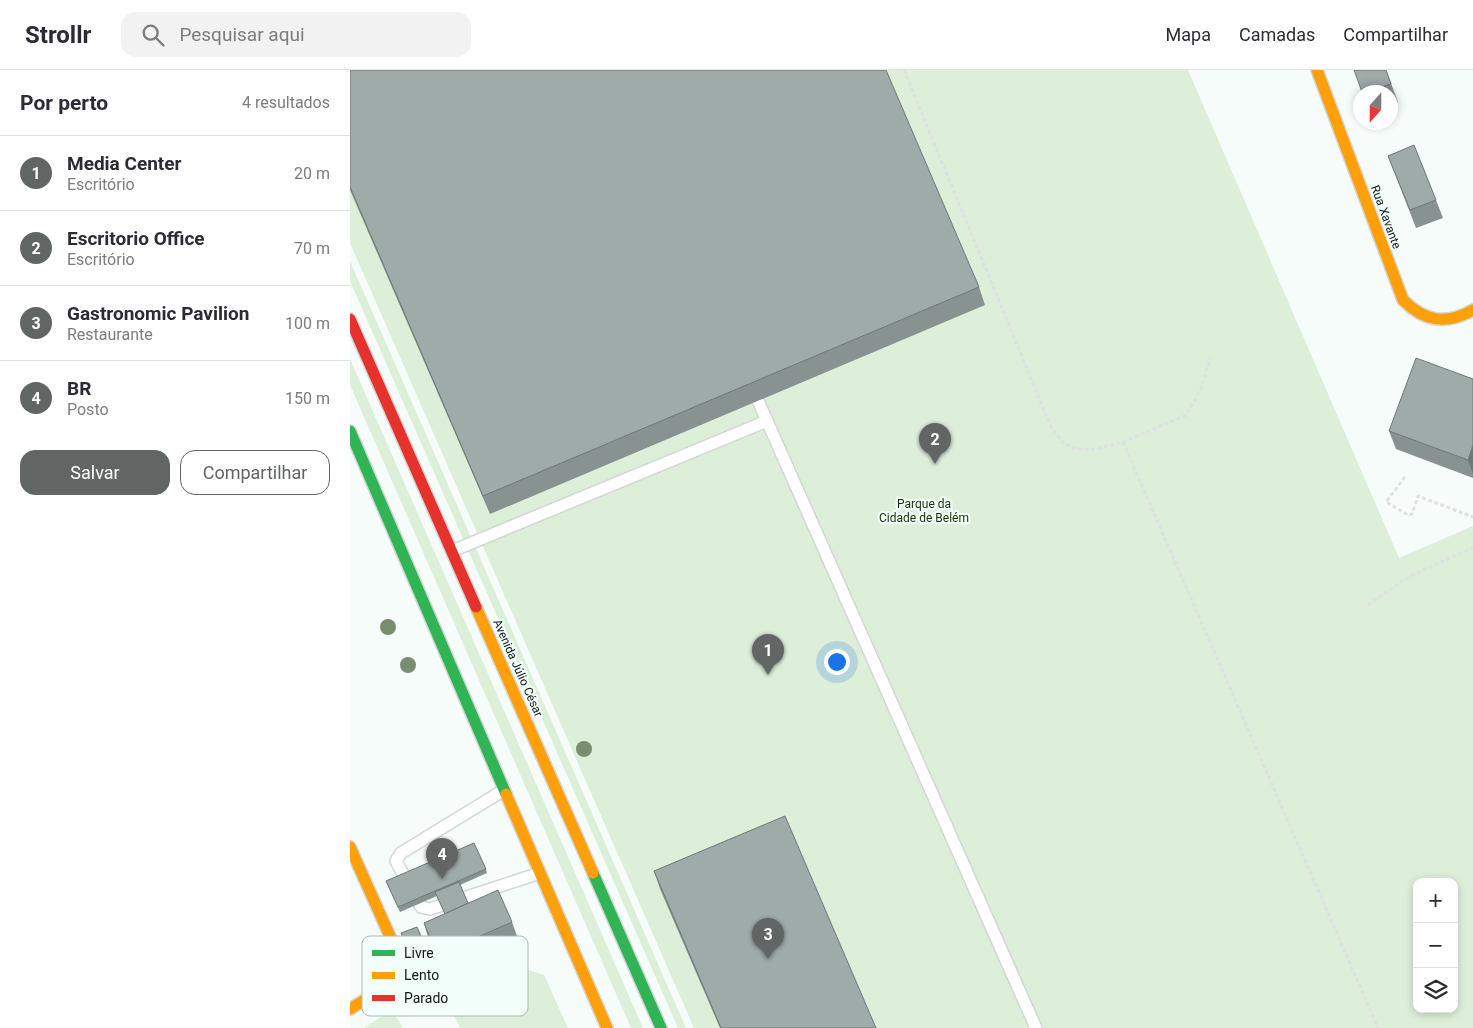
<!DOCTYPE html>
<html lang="pt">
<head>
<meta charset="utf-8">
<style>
  :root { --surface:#fff; --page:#f2f2f3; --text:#2b2b33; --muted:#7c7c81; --line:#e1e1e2; --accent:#616665 }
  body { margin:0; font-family:Roboto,sans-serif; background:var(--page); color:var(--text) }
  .controls { position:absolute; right:15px; bottom:15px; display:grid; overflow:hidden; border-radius:10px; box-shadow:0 2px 8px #0003 }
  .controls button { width:45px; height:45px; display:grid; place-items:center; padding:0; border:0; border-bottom:1px solid var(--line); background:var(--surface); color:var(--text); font:25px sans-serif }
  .compass { position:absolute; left:1003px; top:15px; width:45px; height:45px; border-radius:50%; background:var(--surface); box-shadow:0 2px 8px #0003; rotate:201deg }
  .you { position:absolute; left:486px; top:591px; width:18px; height:18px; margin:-12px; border:4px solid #fff; border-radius:50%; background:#1a73e8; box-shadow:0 0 0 8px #1a73e833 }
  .badge { display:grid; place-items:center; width:32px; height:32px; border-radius:50%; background:var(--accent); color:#fff; font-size:16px; font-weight:700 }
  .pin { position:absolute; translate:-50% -41px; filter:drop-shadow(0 1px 2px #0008) }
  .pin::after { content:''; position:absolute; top:26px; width:18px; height:15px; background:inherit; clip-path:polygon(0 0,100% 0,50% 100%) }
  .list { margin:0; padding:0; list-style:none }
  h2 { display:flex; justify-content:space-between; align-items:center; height:65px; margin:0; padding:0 20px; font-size:21px }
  h2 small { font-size:16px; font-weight:400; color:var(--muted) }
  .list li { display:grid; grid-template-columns:32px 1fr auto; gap:15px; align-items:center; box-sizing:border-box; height:75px; padding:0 20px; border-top:1px solid var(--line) }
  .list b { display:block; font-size:19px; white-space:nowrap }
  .list p { margin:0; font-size:16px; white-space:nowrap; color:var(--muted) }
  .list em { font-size:16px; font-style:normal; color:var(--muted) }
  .actions { display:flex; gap:10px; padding:15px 20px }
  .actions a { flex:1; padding:11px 0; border:1px solid var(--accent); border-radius:15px; text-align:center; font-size:18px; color:var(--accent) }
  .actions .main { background:var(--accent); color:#fff }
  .icon { flex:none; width:28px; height:28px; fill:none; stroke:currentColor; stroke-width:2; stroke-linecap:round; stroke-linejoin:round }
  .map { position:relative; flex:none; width:1123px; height:958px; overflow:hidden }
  header { display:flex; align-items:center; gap:30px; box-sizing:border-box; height:70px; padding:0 25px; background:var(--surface); border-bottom:1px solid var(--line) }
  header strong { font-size:24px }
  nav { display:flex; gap:28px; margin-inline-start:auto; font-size:18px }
  .search { width:350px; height:45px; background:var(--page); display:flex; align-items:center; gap:12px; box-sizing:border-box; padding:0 18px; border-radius:15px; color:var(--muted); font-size:19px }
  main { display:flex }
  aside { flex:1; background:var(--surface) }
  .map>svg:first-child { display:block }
</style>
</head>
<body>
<header>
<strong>Strollr</strong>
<div class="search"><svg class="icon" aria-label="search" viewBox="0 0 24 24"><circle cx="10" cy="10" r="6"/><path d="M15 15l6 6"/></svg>Pesquisar aqui</div>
<nav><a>Mapa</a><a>Camadas</a><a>Compartilhar</a></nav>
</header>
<main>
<aside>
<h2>Por perto<small>4 resultados</small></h2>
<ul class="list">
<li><span class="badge">1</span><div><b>Media Center</b><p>Escritório</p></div><em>20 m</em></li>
<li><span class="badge">2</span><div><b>Escritorio Office</b><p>Escritório</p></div><em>70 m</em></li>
<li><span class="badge">3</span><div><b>Gastronomic Pavilion</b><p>Restaurante</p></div><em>100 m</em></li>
<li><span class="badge">4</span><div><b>BR</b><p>Posto</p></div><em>150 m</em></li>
</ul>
<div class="actions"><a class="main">Salvar</a><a>Compartilhar</a></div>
</aside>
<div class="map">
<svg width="1123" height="958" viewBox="0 0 1123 958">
  <rect width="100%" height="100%" fill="#f5fcf9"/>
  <g fill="#ddeed9" fill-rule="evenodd">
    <path d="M 0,0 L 838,0 L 1049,488 L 1123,456 L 1123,958 L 344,958 L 0,173 ZM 1067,812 L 1104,812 L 1104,939 L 1067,939 Z"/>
    <polygon points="0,191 336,958 328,958 0,211"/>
    <polygon points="0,289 293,958 281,958 0,315"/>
    <polygon points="152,892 194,905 218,958 110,958 98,931"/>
    <polygon points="42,940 53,958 14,958"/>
  </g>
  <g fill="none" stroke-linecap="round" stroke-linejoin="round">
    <defs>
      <g id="lane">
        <polyline points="402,317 686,958"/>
        <polyline points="102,481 417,351"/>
        <polyline points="154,720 51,783 46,791 71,837 80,839 190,803"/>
      </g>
      <g id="fast">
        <polyline points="0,361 156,724"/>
        <polyline points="243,803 311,958"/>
      </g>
      <g id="slow">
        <path d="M 967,0 L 1053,230 C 1075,252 1096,255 1123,240"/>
        <polyline points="126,537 243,803"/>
        <polyline points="156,724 257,958"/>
        <polyline points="0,777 52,893 53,899 49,909 0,939"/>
      </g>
      <polyline id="jam" points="0,249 126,537"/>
    </defs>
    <use href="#lane" stroke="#d2d7d5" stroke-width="14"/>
    <use href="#fast" stroke="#d2d7d5" stroke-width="14"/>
    <use href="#slow" stroke="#d2d7d5" stroke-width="14"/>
    <use href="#jam" stroke="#d2d7d5" stroke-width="14"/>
    <g stroke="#e0e2e1" stroke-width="3" stroke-dasharray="4 2.5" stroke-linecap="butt">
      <polyline points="554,0 700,355 713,373 723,378 740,380 773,372 836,345 852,317 860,288"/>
      <polyline points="773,372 1028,958"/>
      <polyline points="1055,407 1036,432 1058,445 1062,444 1068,426 1123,447"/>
      <polyline points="1018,535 1060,506 1123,478"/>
    </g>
    <use href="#lane" stroke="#fefffe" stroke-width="11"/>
    <use href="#fast" stroke="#30b455" stroke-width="11"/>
    <use href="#slow" stroke="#ff9f0a" stroke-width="11"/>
    <use href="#jam" stroke="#e5322d" stroke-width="11"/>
  </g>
  <g fill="#798d70">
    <circle cx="38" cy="557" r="8"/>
    <circle cx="58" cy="595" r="8"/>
    <circle cx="234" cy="679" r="8"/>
  </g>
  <g fill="#889391">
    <polygon points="0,0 629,217 635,235 140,444 0,120"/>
    <polygon points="1036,0 1048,32 1040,34 1040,22 1012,22"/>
    <polygon points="1038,86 1086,130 1093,148 1066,158"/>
    <polygon points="1123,309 1123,408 1046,379 1039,361"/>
    <polygon points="136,799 137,803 110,815 118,833 162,852 167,866 92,898 78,867 74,853 95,844 87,826 50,842 38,816"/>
    <polygon points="304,801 526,958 370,958 310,819"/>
    <polygon points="51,863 82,891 84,896 67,902"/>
  </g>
  <polygon fill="#6f7876" points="1123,375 1123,404 1118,390"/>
  <g fill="#9eaba9" stroke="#6f7876">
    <polygon points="0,0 536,0 629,217 133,426 0,117"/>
    <polygon points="1004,0 1036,0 1041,14 1017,22 1012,22"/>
    <polygon points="1064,75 1086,130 1060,140 1038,86"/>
    <polygon points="1066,288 1123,309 1123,375 1118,390 1039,361"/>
    <polygon points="435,746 526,958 371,958 304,801"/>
    <polygon points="124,773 136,799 48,837 36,811"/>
    <polygon points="109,812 118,833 95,844 85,822"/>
    <polygon points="148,820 162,852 87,885 74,853"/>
    <polygon points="67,857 82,891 65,898 51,863"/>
  </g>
  <g text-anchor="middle" stroke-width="4.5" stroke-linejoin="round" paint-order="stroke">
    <g font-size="12" fill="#121615" stroke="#f2fffa">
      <text transform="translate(1036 147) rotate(70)" y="4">Rua Xavante</text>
      <text transform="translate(168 598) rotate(66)" y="4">Avenida Júlio César</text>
    </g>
    <g font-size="12" fill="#133300" stroke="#f2fffa">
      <text x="574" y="438">Parque da<tspan x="574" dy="14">Cidade de Belém</tspan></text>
    </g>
  </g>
  <rect x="12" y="866" width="166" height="80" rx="8" fill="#f2fffa" stroke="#afb9b5" stroke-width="1"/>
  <rect x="22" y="880" width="23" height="6" fill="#30b455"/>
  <rect x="22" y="902" width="23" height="7" fill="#ff9f0a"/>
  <rect x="22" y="925" width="23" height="6" fill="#e5322d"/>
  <g font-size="14" fill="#121615">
    <text x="54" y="888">Livre</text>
    <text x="54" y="910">Lento</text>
    <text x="54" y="933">Parado</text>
  </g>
</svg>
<div class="controls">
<button>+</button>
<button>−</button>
<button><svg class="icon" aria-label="layers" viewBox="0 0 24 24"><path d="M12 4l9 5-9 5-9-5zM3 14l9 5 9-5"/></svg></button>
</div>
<svg class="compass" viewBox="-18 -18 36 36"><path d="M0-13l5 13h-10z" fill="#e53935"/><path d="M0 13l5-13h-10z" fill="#7c7c81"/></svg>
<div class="you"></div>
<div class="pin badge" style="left:418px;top:605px">1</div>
<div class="pin badge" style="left:585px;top:394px">2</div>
<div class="pin badge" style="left:418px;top:889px">3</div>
<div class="pin badge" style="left:92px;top:809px">4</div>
</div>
</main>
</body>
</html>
